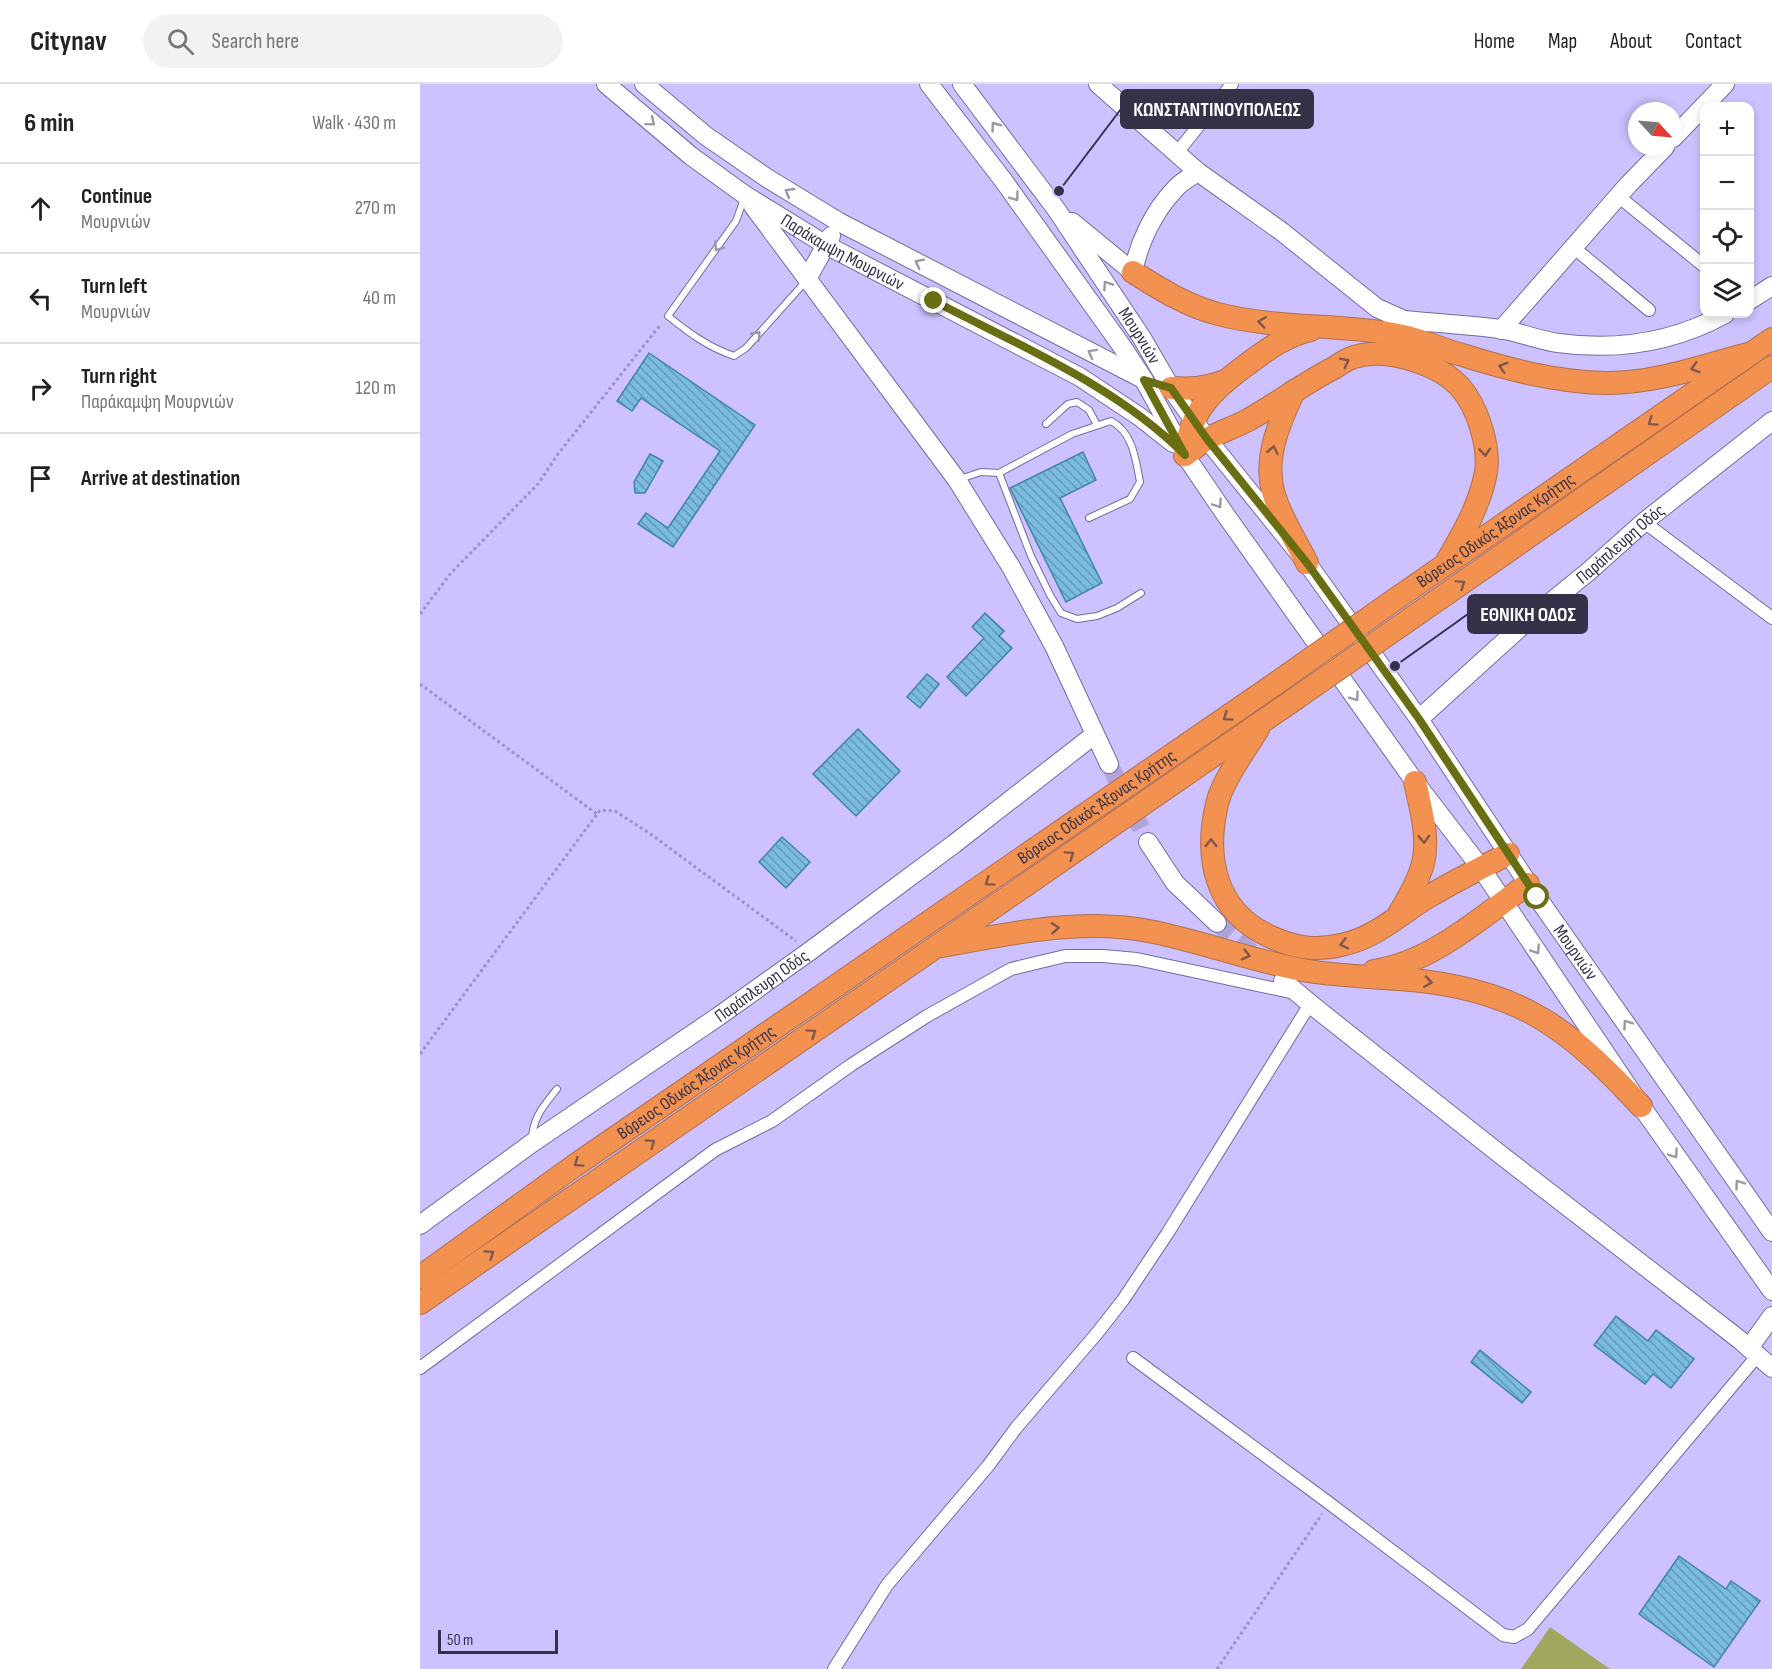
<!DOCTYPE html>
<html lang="en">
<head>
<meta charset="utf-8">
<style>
  :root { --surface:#fff; --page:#f2f2f2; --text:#222; --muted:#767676; --line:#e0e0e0 }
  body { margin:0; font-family:"Sofia Sans Condensed",sans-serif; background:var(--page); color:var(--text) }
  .controls { position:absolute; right:18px; top:18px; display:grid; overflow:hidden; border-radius:12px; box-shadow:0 3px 9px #0003 }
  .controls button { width:54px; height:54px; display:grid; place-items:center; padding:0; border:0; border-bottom:2px solid var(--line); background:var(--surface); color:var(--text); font:30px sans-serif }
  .compass { position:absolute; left:1208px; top:18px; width:54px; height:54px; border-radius:50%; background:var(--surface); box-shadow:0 3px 9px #0003; rotate:116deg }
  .scale { position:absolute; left:18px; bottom:15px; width:120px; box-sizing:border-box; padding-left:6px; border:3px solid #363149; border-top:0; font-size:16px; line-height:21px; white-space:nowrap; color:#363149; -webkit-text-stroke:4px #cdc2ff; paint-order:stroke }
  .stop { position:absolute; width:18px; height:18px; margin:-14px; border:4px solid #696e12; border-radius:50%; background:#fff }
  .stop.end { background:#696e12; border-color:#fff; box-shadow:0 2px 6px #0008 }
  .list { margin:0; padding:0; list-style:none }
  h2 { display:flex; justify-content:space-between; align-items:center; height:78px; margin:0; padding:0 24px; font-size:26px }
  h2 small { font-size:20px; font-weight:400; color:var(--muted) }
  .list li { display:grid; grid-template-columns:39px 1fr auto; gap:18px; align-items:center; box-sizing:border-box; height:90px; padding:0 24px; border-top:2px solid var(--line) }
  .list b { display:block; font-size:22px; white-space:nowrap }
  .list p { margin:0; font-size:20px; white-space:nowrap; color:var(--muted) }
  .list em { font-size:20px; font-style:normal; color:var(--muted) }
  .icon { flex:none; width:33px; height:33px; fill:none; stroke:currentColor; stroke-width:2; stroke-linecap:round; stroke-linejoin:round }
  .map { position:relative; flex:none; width:1352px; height:1585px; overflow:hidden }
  header { display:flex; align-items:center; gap:36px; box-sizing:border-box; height:84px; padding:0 30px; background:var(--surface); border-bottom:2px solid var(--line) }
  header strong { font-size:28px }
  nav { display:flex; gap:33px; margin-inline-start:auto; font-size:21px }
  .search { width:420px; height:54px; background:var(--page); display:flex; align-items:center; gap:15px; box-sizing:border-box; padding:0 21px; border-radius:33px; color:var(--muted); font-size:22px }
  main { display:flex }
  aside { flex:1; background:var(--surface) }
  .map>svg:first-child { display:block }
</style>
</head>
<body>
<header>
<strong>Citynav</strong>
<div class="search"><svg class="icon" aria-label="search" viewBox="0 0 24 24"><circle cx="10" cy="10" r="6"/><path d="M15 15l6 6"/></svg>Search here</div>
<nav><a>Home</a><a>Map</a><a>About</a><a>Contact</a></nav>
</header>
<main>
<aside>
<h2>6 min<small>Walk · 430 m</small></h2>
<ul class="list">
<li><svg class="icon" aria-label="ahead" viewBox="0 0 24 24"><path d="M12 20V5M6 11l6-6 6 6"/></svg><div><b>Continue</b><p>Μουρνιών</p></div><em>270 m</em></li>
<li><svg class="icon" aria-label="left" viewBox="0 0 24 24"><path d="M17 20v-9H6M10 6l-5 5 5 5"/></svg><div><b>Turn left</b><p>Μουρνιών</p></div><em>40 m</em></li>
<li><svg class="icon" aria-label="right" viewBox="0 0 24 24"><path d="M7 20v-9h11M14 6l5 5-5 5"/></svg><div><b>Turn right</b><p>Παράκαμψη Μουρνιών</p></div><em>120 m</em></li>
<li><svg class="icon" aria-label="arrive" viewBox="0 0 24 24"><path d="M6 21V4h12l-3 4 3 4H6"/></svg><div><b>Arrive at destination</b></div></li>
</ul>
</aside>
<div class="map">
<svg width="1352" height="1585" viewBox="0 0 1352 1585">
  <defs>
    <pattern id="building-back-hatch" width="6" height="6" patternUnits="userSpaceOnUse" patternTransform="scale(1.5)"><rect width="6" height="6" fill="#79bce0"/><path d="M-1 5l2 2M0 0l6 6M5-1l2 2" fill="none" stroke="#6499b8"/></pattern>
  </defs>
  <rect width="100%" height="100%" fill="#cdc2ff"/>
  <polygon fill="#a1a75d" points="1130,1543 1190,1585 1101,1585"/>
  <g fill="url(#building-back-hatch)" stroke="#4083a5" stroke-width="1.5">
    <polygon points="229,269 335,341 253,463 218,440 226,429 248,444 300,367 221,314 212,327 197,317"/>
    <polygon points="663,368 676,396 640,414 682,499 646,518 590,404"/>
    <polygon points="230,370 243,377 225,409 215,409 214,398"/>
    <polygon points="565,529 584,547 579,552 592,564 546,612 527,593 564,554 552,543"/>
    <polygon points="507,590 519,600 500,624 487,613"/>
    <polygon points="438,645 480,687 436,732 393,690"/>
    <polygon points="362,753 390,778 366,804 339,778"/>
    <polygon points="1196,1232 1228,1257 1236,1246 1274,1275 1251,1304 1233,1290 1225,1300 1174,1261"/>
    <polygon points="1060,1266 1111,1308 1102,1319 1051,1278"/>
    <polygon points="1259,1472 1306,1505 1311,1497 1340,1517 1294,1583 1219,1530"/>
  </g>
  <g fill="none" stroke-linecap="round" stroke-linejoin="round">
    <g stroke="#afa5db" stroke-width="18" stroke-dasharray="18 9" stroke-linecap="butt">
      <polyline points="689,680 728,758"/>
      <polyline points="797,839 840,876"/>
    </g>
    <defs>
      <g id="lane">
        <path d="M 325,112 L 316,137 L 248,232 C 269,249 288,263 314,272 L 326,264 L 386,197"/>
        <polyline points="626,340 648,320 657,318 669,326 677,341"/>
        <polyline points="579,389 611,472 630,511 641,529 657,535 677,532 697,524 721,509"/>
        <path d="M 540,395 L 561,388 L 579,389 L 652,350 L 691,337 C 713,348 716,377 720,398 L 710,415 L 669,434"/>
        <path d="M 112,1054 C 113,1033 125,1020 137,1005"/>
      </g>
      <g id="street">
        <polyline points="756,70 812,0"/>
        <polyline points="1198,112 1284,182"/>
        <polyline points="1153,163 1229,226"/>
        <polyline points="1224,438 1352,534"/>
        <polyline points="713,1274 909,1419 1083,1551 1094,1553 1108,1545 1338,1271"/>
        <polyline points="0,1284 295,1066 352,1037 431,981 507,932 591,885 645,872 683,872 717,875 875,909"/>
        <polyline points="414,1585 467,1501 568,1382 596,1344 678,1248 703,1216 747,1150 890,920"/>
      </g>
      <g id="secondary">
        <path id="s1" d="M 186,0 L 271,72 L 325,111 L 406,161 L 660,293 L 720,333 L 753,359"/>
        <polyline points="224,0 286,52 347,94 419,138 723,295"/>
        <polyline points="509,0 583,96 701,261 724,296 765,371 805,430 995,698 1061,784 1221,1022 1352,1207"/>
        <path id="s2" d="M 542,0 L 636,125 L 722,254 L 751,304 L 787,355 L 887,479 L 999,635 L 1117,813 L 1352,1148"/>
        <path d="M 678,0 L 778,88 L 861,147 L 957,224 L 984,236 C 1016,239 1048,241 1080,245 C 1099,248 1118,256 1138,259 C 1197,267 1252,259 1305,230"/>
        <polyline points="1253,54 1305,0"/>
        <polyline points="333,122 537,396 591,483 634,562 689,680"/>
        <path d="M 652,138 L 713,188 C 719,158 734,127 755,105 C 761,98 770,93 778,88"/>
        <polyline points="387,195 411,152"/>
        <polyline points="1330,216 1352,202"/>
        <polyline points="1081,246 1208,101 1245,63"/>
        <path id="s3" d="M 999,635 L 1105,539 L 1168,488 L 1224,438 L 1352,337"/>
        <polyline points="728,758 755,799 797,839"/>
        <polyline points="863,897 898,926 1081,1071 1320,1256 1352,1284"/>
        <path id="s4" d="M 0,1141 L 112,1059 L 299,932 L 390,867 L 534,760 L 674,651"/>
        <polyline points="1329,1264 1352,1232"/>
      </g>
      <g id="highway">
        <path d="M 713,188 C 740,205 767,222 798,230 C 859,246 922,239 983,252 C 1002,256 1020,265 1039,270 C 1087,285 1135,298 1185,299 C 1234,300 1285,281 1332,269"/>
        <path d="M 751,304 C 770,305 784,305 802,298"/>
        <path d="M 874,307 C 859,339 843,375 854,411 C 861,434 876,457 887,479"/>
        <path d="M 765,371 C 772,366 779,360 787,355 C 800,348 815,343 828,336 C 857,320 884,299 914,284 C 920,280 927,275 934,273 C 965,263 1018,279 1040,303 C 1057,322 1070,362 1066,388 C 1060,421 1043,450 1026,479"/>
        <path d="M 765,371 C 770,326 793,305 829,279 C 849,264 866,252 890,246"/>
        <path id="s5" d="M 980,512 L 1352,255"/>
        <polyline points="993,533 1352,283"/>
        <path d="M 838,645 C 826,665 802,697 797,720 C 784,775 796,829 851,853 C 876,864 895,867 921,861 C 956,854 979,830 1008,813 C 1034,797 1061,784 1088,770"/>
        <path d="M 980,828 C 988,815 996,801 1001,786 C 1011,759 1001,725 995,698"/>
        <path d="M 522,862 C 592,849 664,833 734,848 C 786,859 836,878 888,887 C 926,893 964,893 1002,897 C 1106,910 1151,947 1221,1022"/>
        <path d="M 954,887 C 1013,878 1061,833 1108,800"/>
        <path id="s6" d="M 0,1193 L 154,1082 L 855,600"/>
        <polyline points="0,1219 875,615"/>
      </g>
    </defs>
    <use href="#lane" stroke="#756aa1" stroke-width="8"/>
    <use href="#street" stroke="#756aa1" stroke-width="14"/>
    <use href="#secondary" stroke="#756aa1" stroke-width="20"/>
    <use href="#highway" stroke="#b06f4e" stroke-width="24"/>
    <g stroke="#9c93c4" stroke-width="3" stroke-dasharray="3 3" stroke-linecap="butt">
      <polyline points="0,530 31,489 118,400 138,370 241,240"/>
      <polyline points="0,600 177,730"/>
      <polyline points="0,970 180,726 195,727 229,749 376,857"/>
      <polyline points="797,1585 902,1430"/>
    </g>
    <use href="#lane" stroke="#fff" stroke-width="6"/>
    <use href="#street" stroke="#fff" stroke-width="12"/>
    <use href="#secondary" stroke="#fff" stroke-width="18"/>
    <use href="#highway" stroke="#f29150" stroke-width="22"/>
    <defs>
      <g id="highway-bridge">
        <polyline points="855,600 980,512"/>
        <polyline points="875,615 993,533"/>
      </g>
    </defs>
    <use href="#highway-bridge" stroke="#b06f4e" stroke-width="24" stroke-linecap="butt"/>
    <use href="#highway-bridge" stroke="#f29150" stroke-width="22"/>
  </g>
  <defs><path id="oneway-chevron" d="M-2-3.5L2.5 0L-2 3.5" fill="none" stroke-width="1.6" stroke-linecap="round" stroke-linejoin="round" transform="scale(1.5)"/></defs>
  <g stroke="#9a98a4">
    <use href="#oneway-chevron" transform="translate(231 38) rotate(40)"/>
    <use href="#oneway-chevron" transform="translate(575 42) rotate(-127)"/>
    <use href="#oneway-chevron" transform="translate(369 108) rotate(-149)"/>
    <use href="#oneway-chevron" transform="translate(595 113) rotate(54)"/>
    <use href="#oneway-chevron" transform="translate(298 163) rotate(126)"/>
    <use href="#oneway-chevron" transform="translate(499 179) rotate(-153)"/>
    <use href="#oneway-chevron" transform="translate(687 201) rotate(-124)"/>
    <use href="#oneway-chevron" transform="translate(337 251) rotate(-48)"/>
    <use href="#oneway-chevron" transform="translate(672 269) rotate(-151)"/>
    <use href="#oneway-chevron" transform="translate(798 420) rotate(56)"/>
    <use href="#oneway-chevron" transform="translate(935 613) rotate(54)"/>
    <use href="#oneway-chevron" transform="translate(1116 866) rotate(56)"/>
    <use href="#oneway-chevron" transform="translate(1207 940) rotate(-125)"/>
    <use href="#oneway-chevron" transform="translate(1254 1070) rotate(55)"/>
    <use href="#oneway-chevron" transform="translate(1319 1100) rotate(-125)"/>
  </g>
  <g stroke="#81574c">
    <use href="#oneway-chevron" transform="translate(842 238) rotate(-172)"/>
    <use href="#oneway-chevron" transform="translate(925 278) rotate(-27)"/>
    <use href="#oneway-chevron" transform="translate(1083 283) rotate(-164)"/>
    <use href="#oneway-chevron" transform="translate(1275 284) rotate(164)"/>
    <use href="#oneway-chevron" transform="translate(1232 338) rotate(145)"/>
    <use href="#oneway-chevron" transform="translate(853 366) rotate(-79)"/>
    <use href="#oneway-chevron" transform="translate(1065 368) rotate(86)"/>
    <use href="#oneway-chevron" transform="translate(1041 500) rotate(-35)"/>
    <use href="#oneway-chevron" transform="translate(807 633) rotate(145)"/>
    <use href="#oneway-chevron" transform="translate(1004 755) rotate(88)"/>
    <use href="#oneway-chevron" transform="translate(791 759) rotate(-90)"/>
    <use href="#oneway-chevron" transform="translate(650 771) rotate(-35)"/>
    <use href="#oneway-chevron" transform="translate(569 798) rotate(145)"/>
    <use href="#oneway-chevron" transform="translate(635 844) rotate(-4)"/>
    <use href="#oneway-chevron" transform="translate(924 860) rotate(165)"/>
    <use href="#oneway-chevron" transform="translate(826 871) rotate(14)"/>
    <use href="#oneway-chevron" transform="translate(1008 898) rotate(9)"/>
    <use href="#oneway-chevron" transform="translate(392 949) rotate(-35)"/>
    <use href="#oneway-chevron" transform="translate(231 1059) rotate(-35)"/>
    <use href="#oneway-chevron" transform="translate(158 1079) rotate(145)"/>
    <use href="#oneway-chevron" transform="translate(70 1170) rotate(-35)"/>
  </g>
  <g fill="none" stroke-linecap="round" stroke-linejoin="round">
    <path stroke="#696e12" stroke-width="8" d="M 514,217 C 598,261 697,302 765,371 L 724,296 L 751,304 L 787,355 L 887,479 L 999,635 L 1117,813"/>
  </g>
  <g text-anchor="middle" stroke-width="4.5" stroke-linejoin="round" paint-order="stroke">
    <g font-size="18" fill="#363149" stroke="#cdc2ff">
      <text dy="6" stroke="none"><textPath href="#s1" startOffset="291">Παράκαμψη Μουρνιών</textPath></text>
      <text dy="6" stroke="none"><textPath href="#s2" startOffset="308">Μουρνιών</textPath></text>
      <text dy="6" stroke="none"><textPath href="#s5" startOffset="116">Βόρειος Οδικός Άξονας Κρήτης</textPath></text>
      <text dy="6" stroke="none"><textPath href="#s3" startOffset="267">Παράπλευρη Οδός</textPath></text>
      <text dy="6" stroke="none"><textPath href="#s6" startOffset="824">Βόρειος Οδικός Άξονας Κρήτης</textPath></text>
      <text dy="6" stroke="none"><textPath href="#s2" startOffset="1064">Μουρνιών</textPath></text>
      <text dy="6" stroke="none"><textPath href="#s4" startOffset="417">Παράπλευρη Οδός</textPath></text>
      <text dy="6" stroke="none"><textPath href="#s6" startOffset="338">Βόρειος Οδικός Άξονας Κρήτης</textPath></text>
    </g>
  </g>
  <path fill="none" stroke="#363149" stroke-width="2" d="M639 107L701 25M975 582L1048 530"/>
  <g fill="#363149" stroke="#cdc2ff" stroke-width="2">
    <circle cx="639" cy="107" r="6"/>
    <circle cx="975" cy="582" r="6"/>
  </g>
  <g fill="#363149" stroke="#363149" stroke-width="2">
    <rect x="701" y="6" width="192" height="38" rx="6"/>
    <rect x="1048" y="511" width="119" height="38" rx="6"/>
  </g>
  <g font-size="20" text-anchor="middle" font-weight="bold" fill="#fff">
    <text x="797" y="32">ΚΩΝΣΤΑΝΤΙΝΟΥΠΟΛΕΩΣ</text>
    <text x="1108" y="537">ΕΘΝΙΚΗ ΟΔΟΣ</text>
  </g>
</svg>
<div class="controls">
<button>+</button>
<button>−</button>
<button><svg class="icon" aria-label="locate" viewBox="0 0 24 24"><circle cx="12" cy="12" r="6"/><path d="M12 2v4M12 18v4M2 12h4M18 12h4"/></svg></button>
<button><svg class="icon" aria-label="layers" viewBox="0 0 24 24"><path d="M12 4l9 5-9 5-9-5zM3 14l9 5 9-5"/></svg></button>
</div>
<svg class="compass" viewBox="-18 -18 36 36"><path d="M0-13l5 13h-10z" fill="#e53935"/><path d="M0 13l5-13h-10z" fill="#767676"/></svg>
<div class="scale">50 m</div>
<div class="stop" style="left:1117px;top:813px"></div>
<div class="stop end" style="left:514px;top:217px"></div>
</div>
</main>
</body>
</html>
